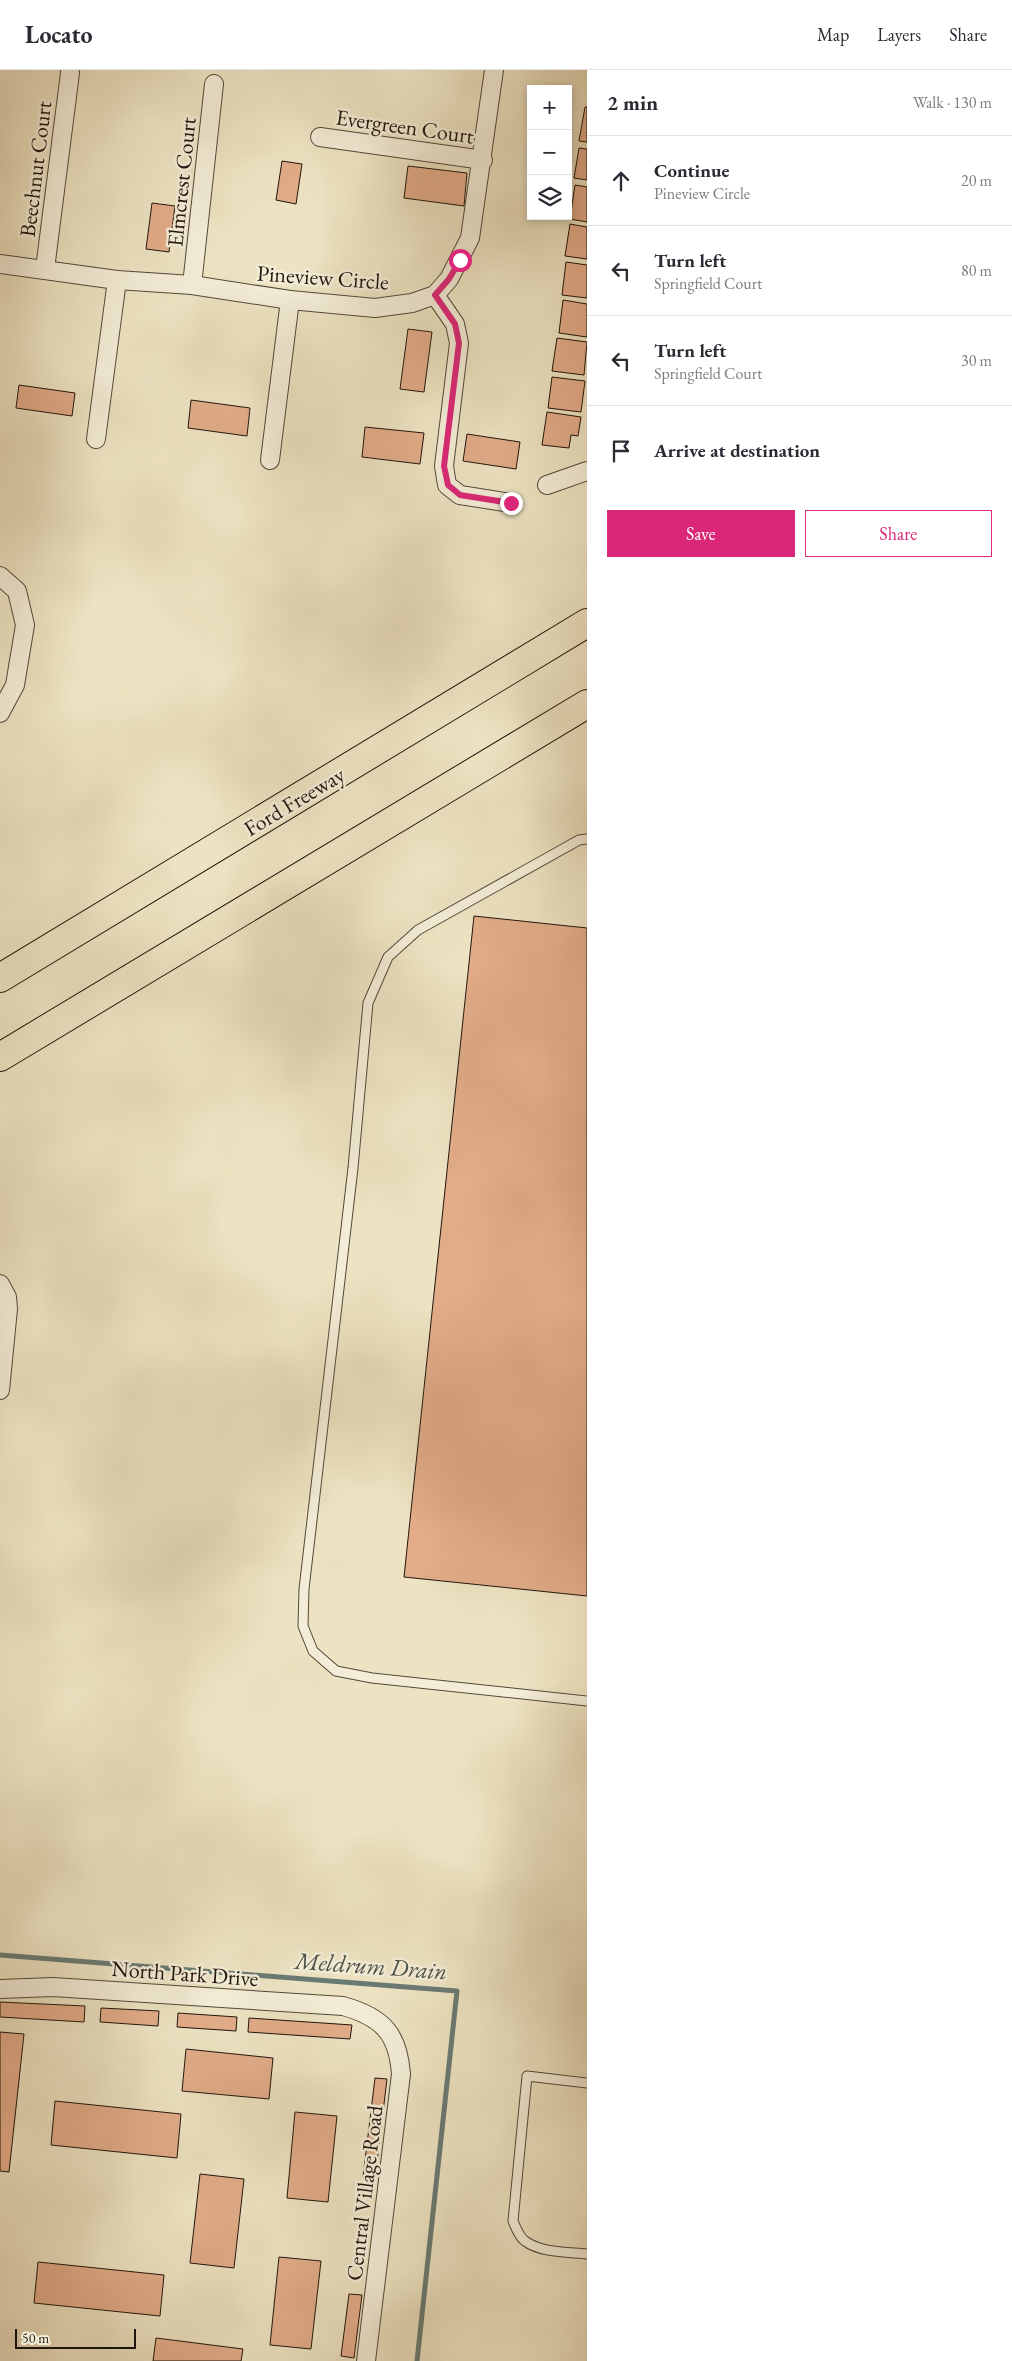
<!DOCTYPE html>
<html lang="en">
<head>
<meta charset="utf-8">
<style>
  :root { --surface:#fff; --page:#f7f7f7; --text:#2b2b33; --muted:#7c7c81; --line:#e1e1e2; --accent:#db2777 }
  body { margin:0; font-family:"EB Garamond",serif; background:var(--page); color:var(--text) }
  .controls { position:absolute; right:15px; top:15px; display:grid; overflow:hidden; border-radius:0px; box-shadow:0 2px 8px #0003 }
  .controls button { width:45px; height:45px; display:grid; place-items:center; padding:0; border:0; border-bottom:1px solid var(--line); background:var(--surface); color:var(--text); font:25px sans-serif }
  .scale { position:absolute; left:15px; bottom:12px; width:121px; box-sizing:border-box; padding-left:5px; border:2px solid #20150c; border-top:0; font-size:14px; line-height:18px; white-space:nowrap; color:#20150c; -webkit-text-stroke:4px #f3edd7; paint-order:stroke }
  .stop { position:absolute; width:15px; height:15px; margin:-11px; border:4px solid #db2777; border-radius:50%; background:#fff }
  .stop.end { background:#db2777; border-color:#fff; box-shadow:0 1px 5px #0008 }
  .list { margin:0; padding:0; list-style:none }
  h2 { display:flex; justify-content:space-between; align-items:center; height:65px; margin:0; padding:0 20px; font-size:21px }
  h2 small { font-size:16px; font-weight:400; color:var(--muted) }
  .list li { display:grid; grid-template-columns:32px 1fr auto; gap:15px; align-items:center; box-sizing:border-box; height:90px; padding:0 20px; border-top:1px solid var(--line) }
  .list b { display:block; font-size:19px; white-space:nowrap }
  .list p { margin:0; font-size:16px; white-space:nowrap; color:var(--muted) }
  .list em { font-size:16px; font-style:normal; color:var(--muted) }
  .actions { display:flex; gap:10px; padding:15px 20px }
  .actions a { flex:1; padding:11px 0; border:1px solid var(--accent); border-radius:0px; text-align:center; font-size:18px; color:var(--accent) }
  .actions .main { background:var(--accent); color:#fff }
  .icon { flex:none; width:28px; height:28px; fill:none; stroke:currentColor; stroke-width:2; stroke-linecap:round; stroke-linejoin:round }
  .map { position:relative; flex:none; width:587px; height:2291px; overflow:hidden }
  header { display:flex; align-items:center; gap:30px; box-sizing:border-box; height:70px; padding:0 25px; background:var(--surface); border-bottom:1px solid var(--line) }
  header strong { font-size:24px }
  nav { display:flex; gap:28px; margin-inline-start:auto; font-size:18px }
  main { display:flex }
  aside { flex:1; background:var(--surface) }
  .map>svg:first-child { display:block }
</style>
</head>
<body>
<header>
<strong>Locato</strong>
<nav><a>Map</a><a>Layers</a><a>Share</a></nav>
</header>
<main>
<div class="map">
<svg width="587" height="2291" viewBox="0 0 587 2291">
  <rect width="100%" height="100%" fill="#ede3c2"/>
  <filter id="stains"><feTurbulence type="fractalNoise" baseFrequency=".004" numOctaves="4"/><feColorMatrix values="0 0 0 0 .2 0 0 0 0 .09 0 0 0 0 .02 0 0 0 .5 -.17"/></filter>
  <radialGradient id="worn" r=".72"><stop offset=".6" stop-color="#630" stop-opacity="0"/><stop offset="1" stop-color="#630" stop-opacity=".3"/></radialGradient>
  <g fill="none" stroke-linecap="round" stroke-linejoin="round">
    <polyline stroke="#697a73" stroke-width="5" points="0,1885 457,1921 417,2291"/>
  </g>
  <g fill="#e2ac89" stroke="#20150c">
    <polygon points="585,37 587,37 587,72 579,71"/>
    <polygon points="579,78 587,79 587,110 574,108"/>
    <polygon points="282,91 302,94 296,134 276,130"/>
    <polygon points="408,96 467,103 464,136 404,128"/>
    <polygon points="575,115 587,117 587,152 570,149"/>
    <polygon points="152,133 175,136 169,182 146,179"/>
    <polygon points="570,154 587,157 587,189 565,186"/>
    <polygon points="566,192 587,195 587,228 562,225"/>
    <polygon points="563,230 587,234 587,267 559,263"/>
    <polygon points="408,259 432,262 424,322 400,319"/>
    <polygon points="557,268 587,272 584,305 552,301"/>
    <polygon points="552,307 585,311 581,342 548,338"/>
    <polygon points="19,315 75,323 72,346 16,338"/>
    <polygon points="191,330 250,338 247,366 188,358"/>
    <polygon points="547,342 581,347 578,366 571,365 569,378 542,375"/>
    <polygon points="365,357 424,363 420,394 362,387"/>
    <polygon points="467,364 520,372 516,399 463,391"/>
    <polygon points="474,846 587,858 587,1526 404,1507"/>
    <polygon points="0,1932 85,1936 84,1952 0,1947"/>
    <polygon points="101,1938 159,1941 158,1956 100,1952"/>
    <polygon points="178,1943 237,1947 236,1961 177,1957"/>
    <polygon points="249,1948 352,1955 350,1969 248,1962"/>
    <polygon points="0,1962 24,1964 9,2102 0,2101"/>
    <polygon points="186,1979 273,1988 269,2029 182,2021"/>
    <polygon points="375,2008 387,2009 375,2109 363,2107"/>
    <polygon points="55,2031 181,2044 177,2088 51,2075"/>
    <polygon points="295,2042 337,2046 328,2132 287,2128"/>
    <polygon points="200,2104 244,2109 234,2198 190,2193"/>
    <polygon points="279,2187 321,2191 311,2279 270,2275"/>
    <polygon points="38,2192 164,2205 160,2246 34,2233"/>
    <polygon points="349,2224 362,2225 354,2288 341,2286"/>
    <polygon points="156,2268 243,2279 241,2291 153,2291"/>
  </g>
  <g fill="none" stroke-linecap="round" stroke-linejoin="round">
    <defs>
      <g id="lane">
        <polyline points="587,769 579,770 418,860 388,887 368,933 353,1098 304,1519 303,1556 313,1581 336,1601 372,1608 587,1631"/>
        <path d="M 587,2013 L 527,2006 L 513,2151 C 516,2158 519,2167 525,2171 C 541,2183 568,2182 587,2184"/>
      </g>
      <g id="street">
        <polyline points="320,67 483,90"/>
        <polyline points="0,194 117,210 192,215 290,230 375,238 412,233 435,225 449,209 470,168 494,0"/>
        <polyline points="45,199 70,3"/>
        <polyline points="192,215 214,14"/>
        <polyline points="435,225 455,254 459,273 444,396 447,415 460,425 511,433"/>
        <polyline points="96,369 117,210"/>
        <polyline points="270,390 290,230"/>
        <polyline points="547,415 587,401"/>
        <polyline points="0,506 17,521 25,555 15,615 0,643"/>
        <polyline points="0,1214 7,1227 8,1239 0,1320"/>
        <path d="M 0,1919 L 53,1917 L 343,1936 C 382,1947 398,1963 401,2004 L 366,2291"/>
      </g>
      <g id="highway">
        <polyline points="0,908 587,553"/>
        <polyline points="0,987 587,634"/>
      </g>
    </defs>
    <use href="#lane" stroke="#53483a" stroke-width="11"/>
    <use href="#street" stroke="#53483a" stroke-width="20"/>
    <use href="#highway" stroke="#20150c" stroke-width="30"/>
    <use href="#lane" stroke="#f3edd7" stroke-width="9"/>
    <use href="#street" stroke="#f3edd7" stroke-width="18"/>
    <use href="#highway" stroke="#ede3c2" stroke-width="28"/>
  </g>
  <g fill="none" stroke-linecap="round" stroke-linejoin="round">
    <polyline stroke="#db2777" stroke-width="6" points="460,190 449,209 435,225 455,254 459,273 444,396 448,415 460,425 511,433"/>
  </g>
  <g text-anchor="middle" stroke-width="5" stroke-linejoin="round" paint-order="stroke">
    <g font-size="22" fill="#20150c" stroke="#f3edd7">
      <text transform="translate(405 56) rotate(8)" y="8">Evergreen Court</text>
      <text transform="translate(35 99) rotate(-83)" y="8">Beechnut Court</text>
      <text transform="translate(181 112) rotate(-84)" y="8">Elmcrest Court</text>
      <text transform="translate(323 207) rotate(4)" y="8">Pineview Circle</text>
      <text transform="translate(294 731) rotate(-31)" y="8">Ford Freeway</text>
      <text transform="translate(185 1903) rotate(4)" y="8">North Park Drive</text>
      <text transform="translate(364 2123) rotate(-83)" y="8">Central Village Road</text>
    </g>
    <g font-size="24" font-style="italic" fill="#4b5048" stroke="#f3edd7">
      <text transform="translate(371 1896) rotate(4)" y="8">Meldrum Drain</text>
    </g>
  </g>
  <rect width="100%" height="100%" filter="url(#stains)"/>
  <rect width="100%" height="100%" fill="url(#worn)"/>
</svg>
<div class="controls">
<button>+</button>
<button>−</button>
<button><svg class="icon" aria-label="layers" viewBox="0 0 24 24"><path d="M12 4l9 5-9 5-9-5zM3 14l9 5 9-5"/></svg></button>
</div>
<div class="scale">50 m</div>
<div class="stop" style="left:460px;top:190px"></div>
<div class="stop end" style="left:511px;top:433px"></div>
</div>
<aside>
<h2>2 min<small>Walk · 130 m</small></h2>
<ul class="list">
<li><svg class="icon" aria-label="ahead" viewBox="0 0 24 24"><path d="M12 20V5M6 11l6-6 6 6"/></svg><div><b>Continue</b><p>Pineview Circle</p></div><em>20 m</em></li>
<li><svg class="icon" aria-label="left" viewBox="0 0 24 24"><path d="M17 20v-9H6M10 6l-5 5 5 5"/></svg><div><b>Turn left</b><p>Springfield Court</p></div><em>80 m</em></li>
<li><svg class="icon" aria-label="left" viewBox="0 0 24 24"><path d="M17 20v-9H6M10 6l-5 5 5 5"/></svg><div><b>Turn left</b><p>Springfield Court</p></div><em>30 m</em></li>
<li><svg class="icon" aria-label="arrive" viewBox="0 0 24 24"><path d="M6 21V4h12l-3 4 3 4H6"/></svg><div><b>Arrive at destination</b></div></li>
</ul>
<div class="actions"><a class="main">Save</a><a>Share</a></div>
</aside>
</main>
</body>
</html>
